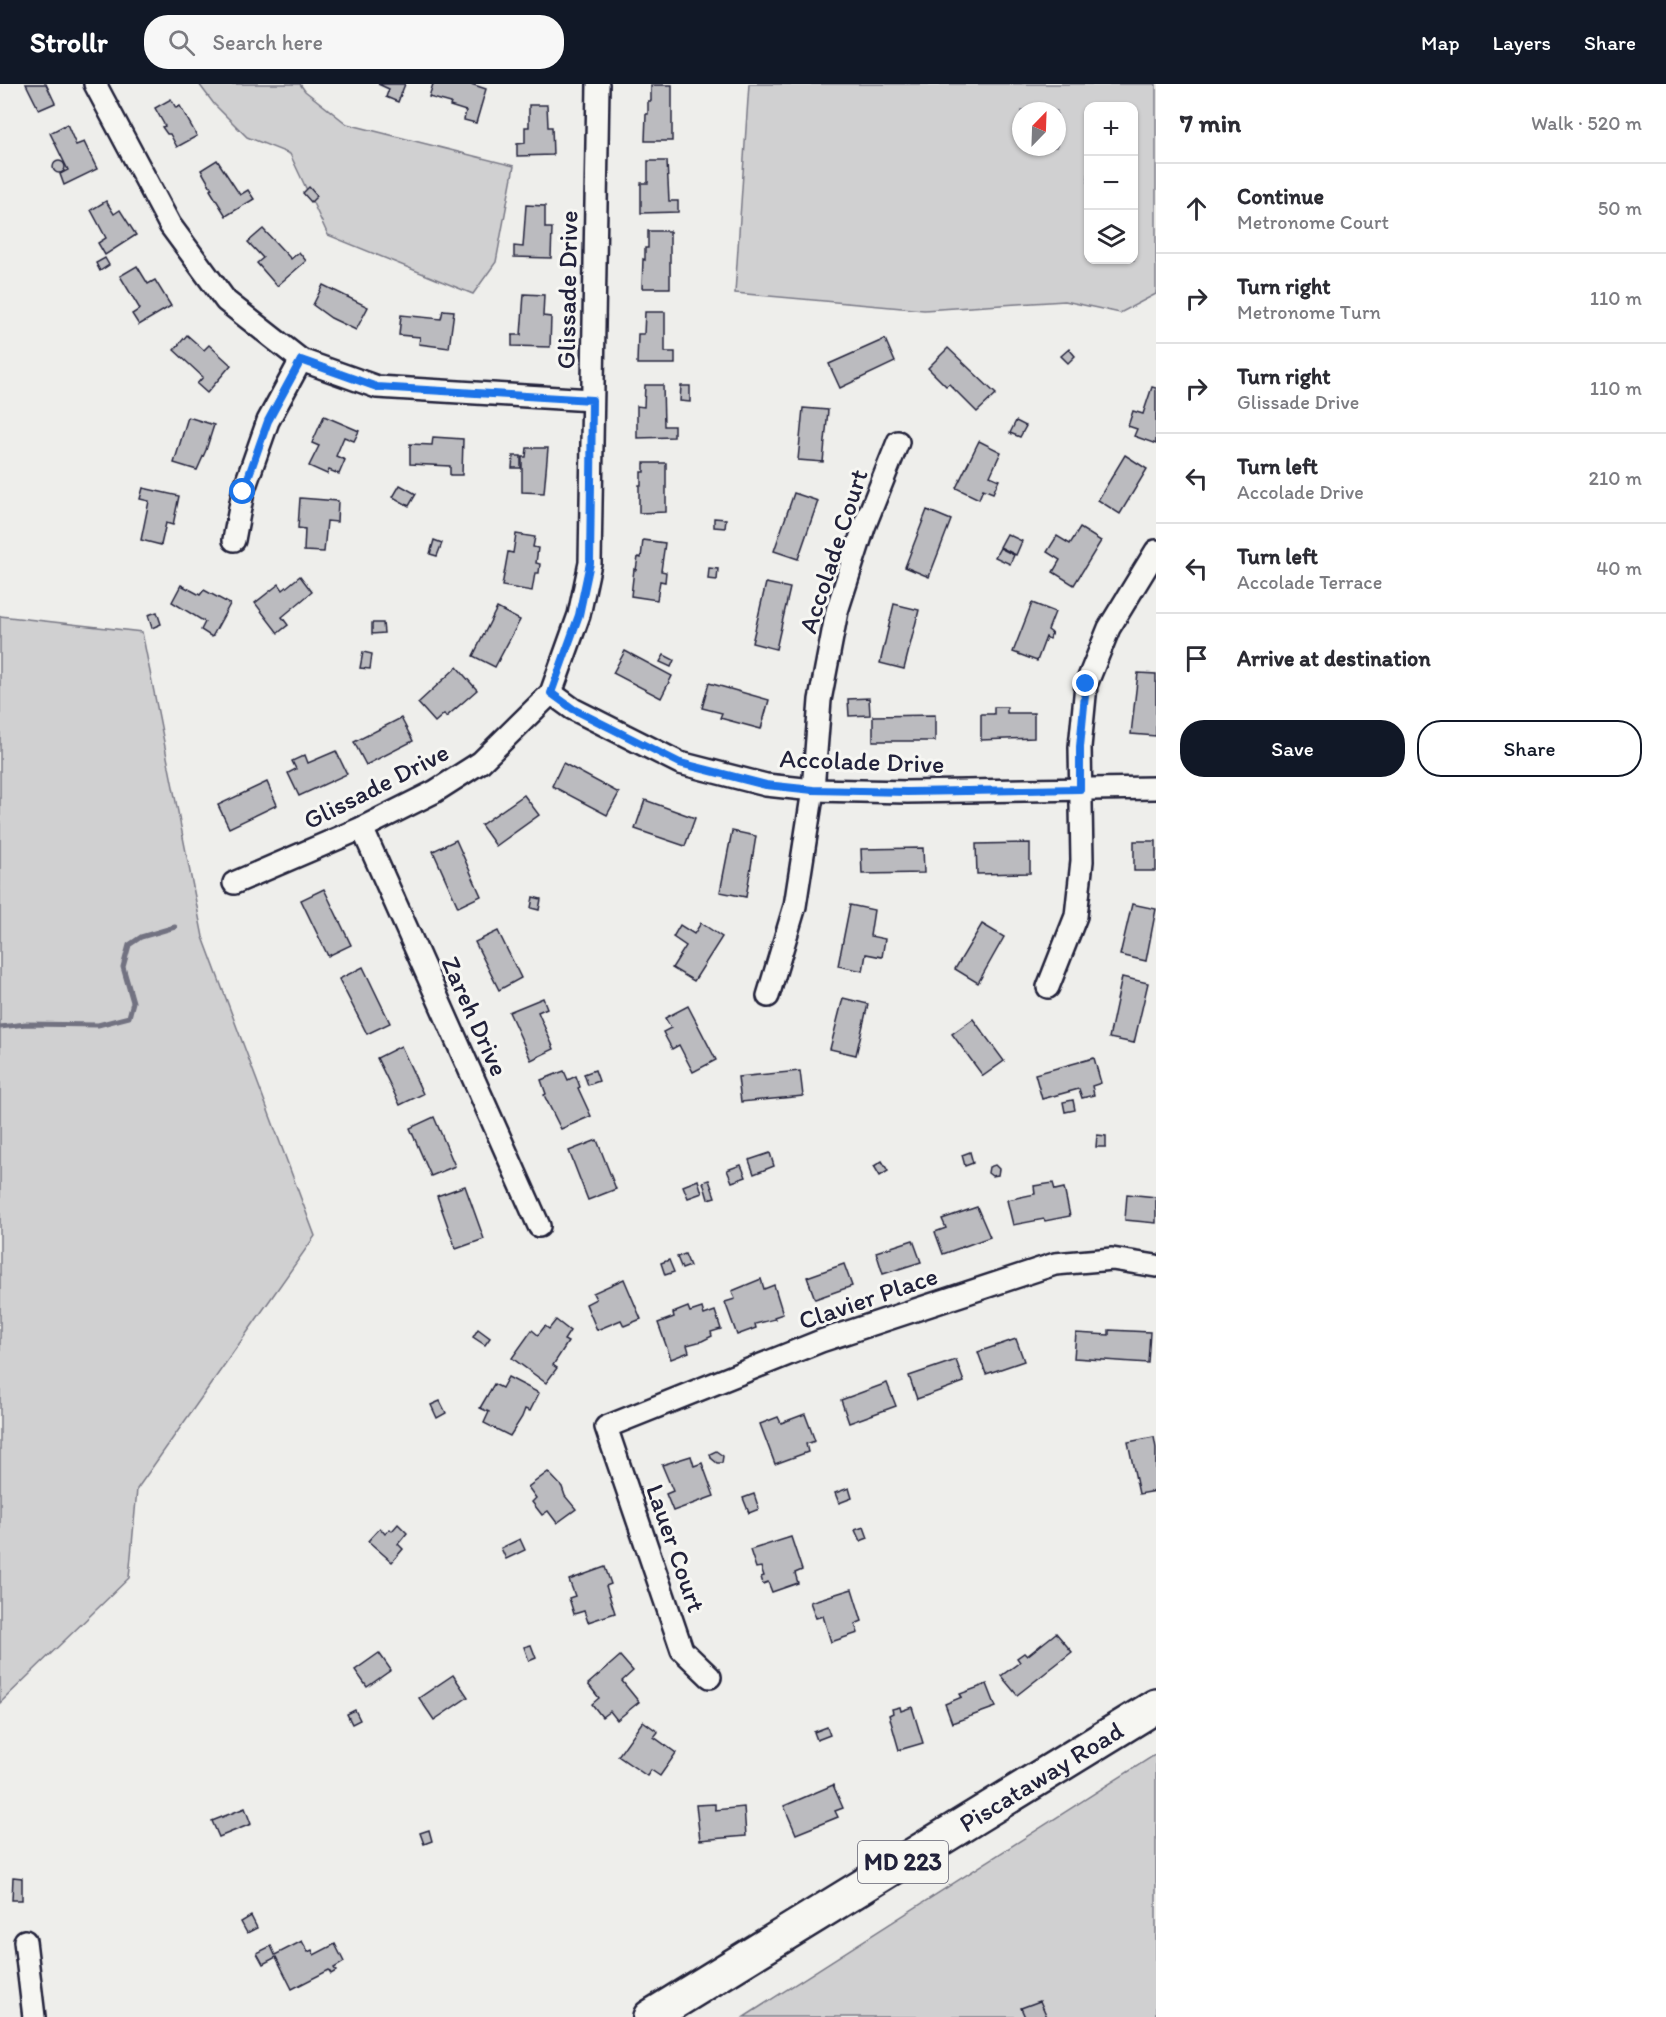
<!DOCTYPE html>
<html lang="en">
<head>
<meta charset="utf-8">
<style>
  :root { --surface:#fff; --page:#f7f7f7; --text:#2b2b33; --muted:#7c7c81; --line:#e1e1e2; --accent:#111827 }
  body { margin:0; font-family:Itim,sans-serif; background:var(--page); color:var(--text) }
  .controls { position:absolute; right:18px; top:18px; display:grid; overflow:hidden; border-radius:12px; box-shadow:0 2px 4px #0004 }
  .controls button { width:54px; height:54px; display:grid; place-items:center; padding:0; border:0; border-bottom:2px solid var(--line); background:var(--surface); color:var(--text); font:30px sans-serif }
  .compass { position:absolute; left:1012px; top:18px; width:54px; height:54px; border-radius:50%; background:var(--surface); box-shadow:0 2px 4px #0004; rotate:23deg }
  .stop { position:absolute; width:18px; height:18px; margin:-14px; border:4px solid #1a73e8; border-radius:50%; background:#fff }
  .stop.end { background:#1a73e8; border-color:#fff; box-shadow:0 2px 6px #0008 }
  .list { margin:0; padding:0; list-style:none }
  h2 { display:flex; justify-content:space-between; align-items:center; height:78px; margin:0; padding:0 24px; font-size:26px }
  h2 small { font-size:20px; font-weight:400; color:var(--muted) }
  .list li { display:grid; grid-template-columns:39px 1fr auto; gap:18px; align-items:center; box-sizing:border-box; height:90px; padding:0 24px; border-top:2px solid var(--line) }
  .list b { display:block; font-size:22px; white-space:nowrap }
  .list p { margin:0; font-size:20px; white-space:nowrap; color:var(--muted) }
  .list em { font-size:20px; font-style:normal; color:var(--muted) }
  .actions { display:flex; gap:12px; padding:18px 24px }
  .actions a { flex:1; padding:14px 0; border:2px solid var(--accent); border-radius:24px; text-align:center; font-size:21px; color:var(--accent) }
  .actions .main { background:var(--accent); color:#fff }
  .icon { flex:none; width:33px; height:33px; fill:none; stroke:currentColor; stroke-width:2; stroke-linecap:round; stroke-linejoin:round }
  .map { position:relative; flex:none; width:1156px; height:1933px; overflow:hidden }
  header { display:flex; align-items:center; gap:36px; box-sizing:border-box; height:84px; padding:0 30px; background:var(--accent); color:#fff }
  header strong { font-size:28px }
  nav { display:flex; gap:33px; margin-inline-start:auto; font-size:21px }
  .search { width:420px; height:54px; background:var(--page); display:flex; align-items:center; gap:15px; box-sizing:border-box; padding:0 21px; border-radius:24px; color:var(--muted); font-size:22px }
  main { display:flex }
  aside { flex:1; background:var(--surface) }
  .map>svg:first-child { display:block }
</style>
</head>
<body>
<header>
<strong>Strollr</strong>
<div class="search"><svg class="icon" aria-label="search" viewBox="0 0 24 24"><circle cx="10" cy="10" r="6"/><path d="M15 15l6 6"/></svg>Search here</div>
<nav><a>Map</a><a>Layers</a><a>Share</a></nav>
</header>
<main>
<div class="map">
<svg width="1156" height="1933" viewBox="0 0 1156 1933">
  <rect width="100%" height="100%" fill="#eeeeeb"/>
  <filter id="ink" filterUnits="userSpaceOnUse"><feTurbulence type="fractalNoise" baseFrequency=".0167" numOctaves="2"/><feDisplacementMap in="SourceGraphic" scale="12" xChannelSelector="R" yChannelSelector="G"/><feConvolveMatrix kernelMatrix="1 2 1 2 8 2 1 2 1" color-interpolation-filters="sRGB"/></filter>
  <g filter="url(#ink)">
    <g fill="#d0d0d1" stroke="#797986" stroke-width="1.5" fill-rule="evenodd">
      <polygon points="199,0 300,0 305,7 347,40 514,82 496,178 473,210 328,151 290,70 247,53 214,20"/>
      <path d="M 749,0 L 1156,0 L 1156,210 L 1120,229 L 1065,217 L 924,226 L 735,209 ZM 1134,22 L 1134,176 L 1088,176 L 1088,22 ZM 1021,27 L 1057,27 L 1057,63 L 1021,63 Z"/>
      <polygon points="0,532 142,548 203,853 315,1152 137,1405 129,1494 0,1619"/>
      <polygon points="1156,1670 1156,1933 744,1933"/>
    </g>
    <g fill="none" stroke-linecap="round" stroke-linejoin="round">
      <polyline stroke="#727281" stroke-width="5" points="0,943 26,940 98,941 129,933 133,918 123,883 129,861 141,853 175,843"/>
    </g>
    <g fill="#bbbbbf" stroke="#22223b" stroke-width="1.5">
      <polygon points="26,0 46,0 55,19 39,26"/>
      <polygon points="378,0 405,0 398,18 386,13 389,5"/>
      <polygon points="433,0 471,0 486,5 476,39 464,36 466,27 450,22 451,19 429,13"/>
      <polygon points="651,1 672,1 672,57 645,57 646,30 648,30 648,17 651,17"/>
      <polygon points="171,15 176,24 180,22 197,52 177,63 170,50 167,50 162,43 165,42 155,24"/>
      <polygon points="529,21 547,21 548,43 552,43 553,71 517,72 517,60 525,59 525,43 529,43"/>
      <polygon points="67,40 76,61 84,58 97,85 64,101 60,90 68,86 50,49"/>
      <polygon points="217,76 240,111 248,106 254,115 226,132 210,106 212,105 201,86"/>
      <polygon points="648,77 667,77 669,117 678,117 678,128 641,129 641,99 648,99"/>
      <circle cx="59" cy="83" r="6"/>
      <polygon points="309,103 317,112 311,118 303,109"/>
      <polygon points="106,117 114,130 120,126 136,151 105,171 98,159 106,154 91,126"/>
      <polygon points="526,121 545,122 545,144 552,144 551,174 514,173 514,162 523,163"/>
      <polygon points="263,145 291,175 299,168 306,177 277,202 257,179 263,174 248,158"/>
      <polygon points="648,147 670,147 670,204 642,204 643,175 645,176 645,164 648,164"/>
      <polygon points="105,174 109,181 100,187 96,179"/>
      <polygon points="137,182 148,200 155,196 171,222 139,241 132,230 140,225 120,192"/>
      <polygon points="323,201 368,223 356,246 331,234 313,221"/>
      <polygon points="524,210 544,211 543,232 551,233 550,263 512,262 512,251 521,251"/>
      <polygon points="443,226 454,227 449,264 419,260 420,253 399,251 401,231 441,235"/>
      <polygon points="645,228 665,228 665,268 675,268 675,280 637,280 638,250 644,250"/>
      <polygon points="187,251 204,266 209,261 231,281 207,309 197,300 203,293 174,266"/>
      <polygon points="885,255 895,278 840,304 829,280"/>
      <polygon points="948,264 996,310 977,328 949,300 946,302 928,284"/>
      <polygon points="1069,265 1075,272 1068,279 1061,272"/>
      <polygon points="645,301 663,301 664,342 674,342 674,353 637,354 637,322 644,323"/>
      <polygon points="681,302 690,302 690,318 680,317"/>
      <polygon points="1152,303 1156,304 1156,360 1134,352 1137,345 1128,342 1133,327 1143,330"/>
      <polygon points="803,324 828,326 823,378 798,376"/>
      <polygon points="324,332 359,347 354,357 344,353 336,372 345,376 339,390 329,386 327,390 309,382 319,362 312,359"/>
      <polygon points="188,333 214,341 206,366 197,386 174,379"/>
      <polygon points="1016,337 1026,342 1020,353 1010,349"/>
      <polygon points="433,353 463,355 462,391 450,391 450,382 410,380 410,360 432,361"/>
      <polygon points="979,357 1001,368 990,392 999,396 993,409 983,405 979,415 956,404"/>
      <polygon points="527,364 548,364 544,409 522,408 522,373 526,373"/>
      <polygon points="1125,371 1147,385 1120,430 1098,416"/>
      <polygon points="513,372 521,372 521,384 512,384"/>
      <polygon points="644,379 666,379 666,428 639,429 639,401 641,401 641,388 644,388"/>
      <polygon points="400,401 416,410 409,422 393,413"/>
      <polygon points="143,404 179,412 173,441 166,439 161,461 141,456 149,417 140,415"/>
      <polygon points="794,409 818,417 798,475 774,467"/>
      <polygon points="300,414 338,417 337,438 327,437 324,468 304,467 305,445 298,444"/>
      <polygon points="927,426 951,436 929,493 905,483"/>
      <polygon points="714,434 726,435 725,444 714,443"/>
      <polygon points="1080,444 1101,457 1074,501 1053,488 1060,476 1047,468 1057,452 1070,460"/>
      <polygon points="516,450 535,453 533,463 538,464 536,479 540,480 539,489 535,489 532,507 502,502 508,468 513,469"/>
      <polygon points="1007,450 1022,457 1016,471 1000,463"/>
      <polygon points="434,456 442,459 437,472 430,470"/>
      <polygon points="643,456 665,459 661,487 666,488 665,498 660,497 657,516 631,512 634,485 636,486 638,473 641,474"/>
      <polygon points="1000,464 1014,471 1010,480 995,473"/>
      <polygon points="709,484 718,485 717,496 708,495"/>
      <polygon points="300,492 312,508 282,533 288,541 278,549 255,519 279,500 283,506"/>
      <polygon points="766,499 790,504 776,565 752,559"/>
      <polygon points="181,501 200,511 204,506 230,520 212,553 201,546 205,538 172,518"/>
      <polygon points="1032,519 1055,528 1048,546 1052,549 1049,555 1046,553 1037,577 1013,568"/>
      <polygon points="894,520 919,526 904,585 880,579"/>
      <polygon points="497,524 520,536 495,583 473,572"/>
      <polygon points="157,528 161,540 152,544 148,531"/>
      <polygon points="372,539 383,539 384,549 372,550"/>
      <polygon points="625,567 672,592 661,614 613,589"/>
      <polygon points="363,568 372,570 370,585 360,584"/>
      <polygon points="664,571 674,576 671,583 660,578"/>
      <polygon points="457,583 477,606 446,633 444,630 435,638 418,619"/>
      <polygon points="1138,589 1156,590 1156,652 1131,650"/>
      <polygon points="709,599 769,616 761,645 720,634 722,629 702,624"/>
      <polygon points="869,614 870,631 849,632 848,615"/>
      <polygon points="994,623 1007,623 1007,629 1034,629 1034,654 981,656 981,630 994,630"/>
      <polygon points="935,631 935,657 873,657 873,632"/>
      <polygon points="401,634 413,657 366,681 354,658"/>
      <polygon points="336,667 347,690 299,712 288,689 296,685 292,677 305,671 308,679"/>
      <polygon points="563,679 619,709 607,731 552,702"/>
      <polygon points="267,698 277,721 229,744 218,721"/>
      <polygon points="524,711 539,731 496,762 481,741"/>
      <polygon points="645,716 695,734 685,762 635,745"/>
      <polygon points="732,747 756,752 746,813 720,808"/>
      <polygon points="456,756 481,812 458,823 433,767"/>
      <rect x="1134" y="757" width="22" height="30"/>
      <polygon points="1030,759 1030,789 977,790 976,760"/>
      <polygon points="923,764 924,789 862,790 861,765"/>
      <polygon points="324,805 351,861 328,872 301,816"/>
      <polygon points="533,813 541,815 539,826 531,824"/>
      <polygon points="1132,820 1156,825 1146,877 1120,871"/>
      <polygon points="850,821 874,826 870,852 885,855 882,873 866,870 863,887 838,882"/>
      <polygon points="701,839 722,853 694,897 672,884 686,862 673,853 680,841 694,850"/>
      <polygon points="982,840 1004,853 978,899 955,885"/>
      <polygon points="498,847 521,894 499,906 475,858"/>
      <polygon points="363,883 390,939 367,950 339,895"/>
      <polygon points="1122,893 1148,899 1134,959 1109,954"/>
      <polygon points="543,914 547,924 538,928 554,965 531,976 509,928"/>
      <polygon points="843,914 868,920 856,971 830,965"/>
      <polygon points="688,922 716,976 693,988 679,961 672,965 663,948 671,944 665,934"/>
      <polygon points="973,935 1004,977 983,992 952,950"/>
      <polygon points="401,962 423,1010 400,1021 377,974"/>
      <polygon points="1094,974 1101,999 1092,1002 1094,1011 1082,1014 1079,1005 1042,1015 1035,990"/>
      <polygon points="595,986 599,997 588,1001 584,990"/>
      <polygon points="564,987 568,996 576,992 580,1003 578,1004 591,1032 561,1045 544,1011 546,1010 541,996"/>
      <polygon points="800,987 803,1012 741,1018 738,993"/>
      <polygon points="1073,1016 1075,1026 1065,1028 1063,1018"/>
      <polygon points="434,1033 455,1082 431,1092 410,1044"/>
      <polygon points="1097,1051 1106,1052 1106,1063 1096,1063"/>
      <polygon points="597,1056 616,1105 588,1116 569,1067"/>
      <polygon points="970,1068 973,1079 965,1082 962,1071"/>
      <polygon points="770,1069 774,1082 754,1090 749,1076"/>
      <polygon points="882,1077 888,1087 880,1092 874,1082"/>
      <polygon points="741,1081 746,1093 732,1098 727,1086"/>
      <polygon points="995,1081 999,1085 998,1091 992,1092 988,1089 989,1083"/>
      <polygon points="698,1096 702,1109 688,1114 683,1102"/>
      <polygon points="709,1096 715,1113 708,1115 703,1098"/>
      <polygon points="1053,1099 1055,1106 1064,1104 1070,1132 1045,1137 1044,1135 1013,1141 1007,1116 1035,1110 1034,1102"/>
      <polygon points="465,1102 484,1155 456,1165 437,1112"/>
      <polygon points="1127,1110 1156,1113 1156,1139 1125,1136"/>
      <polygon points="977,1123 990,1153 943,1170 935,1148 946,1144 942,1135"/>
      <polygon points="913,1156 921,1178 883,1190 876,1168"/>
      <polygon points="685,1170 690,1182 682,1185 677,1173"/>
      <polygon points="669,1176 674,1188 665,1191 661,1179"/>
      <polygon points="844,1180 852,1202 815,1215 807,1193"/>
      <polygon points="624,1195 641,1235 624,1242 621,1236 597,1246 586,1220 596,1215 593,1209"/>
      <polygon points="761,1195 764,1205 774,1201 783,1230 774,1233 775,1235 755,1240 756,1244 737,1251 725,1218 735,1215 732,1207"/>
      <polygon points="688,1223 690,1228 702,1224 704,1231 715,1227 721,1245 711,1248 712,1252 702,1257 687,1261 689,1268 671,1275 658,1239 674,1233 673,1229"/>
      <polygon points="556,1236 570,1247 564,1256 568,1258 553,1281 557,1284 546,1299 512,1274 532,1246 538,1251 545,1242 549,1245"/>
      <polygon points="478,1245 490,1254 485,1261 473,1253"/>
      <polygon points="1109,1246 1150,1248 1148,1279 1074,1274 1076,1249 1109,1251"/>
      <polygon points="1016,1255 1024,1277 986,1290 978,1268"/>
      <polygon points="956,1276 964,1298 917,1315 909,1292"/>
      <polygon points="508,1293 539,1309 530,1327 525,1325 522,1333 510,1352 484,1339 489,1328 480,1324 494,1300 502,1304"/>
      <polygon points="887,1299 896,1322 849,1339 841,1316"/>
      <polygon points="440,1317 446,1329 437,1334 431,1321"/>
      <polygon points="805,1330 815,1357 806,1360 808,1368 775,1380 760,1340 778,1333 781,1339"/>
      <polygon points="1154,1353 1156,1364 1156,1407 1139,1410 1128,1358"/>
      <polygon points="716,1367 723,1372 722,1379 717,1379 711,1374 710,1370"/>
      <polygon points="691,1372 694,1382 702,1379 714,1412 673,1427 666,1410 673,1407 662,1381"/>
      <polygon points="548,1388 562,1403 565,1412 576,1425 557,1439 548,1427 542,1431 532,1418 536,1414 528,1403"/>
      <polygon points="849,1404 852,1414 839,1419 835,1409"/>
      <polygon points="754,1410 759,1425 749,1429 743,1414"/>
      <polygon points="398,1440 407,1449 398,1460 403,1465 392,1478 368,1457 380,1444 385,1450 390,1445 392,1447"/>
      <polygon points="864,1443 868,1454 860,1457 855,1446"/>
      <polygon points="791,1453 802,1486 795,1489 798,1499 772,1508 768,1498 763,1500 761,1493 764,1492 761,1483 756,1484 750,1466"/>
      <polygon points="520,1455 525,1466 506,1475 501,1464"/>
      <polygon points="605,1483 611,1500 606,1502 615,1529 588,1538 584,1527 574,1530 569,1514 575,1512 569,1496"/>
      <polygon points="852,1505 862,1537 855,1540 858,1549 831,1558 823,1532 816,1534 810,1518"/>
      <polygon points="1056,1549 1072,1568 1017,1611 1001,1592 1020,1578 1017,1574 1024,1569 1027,1572"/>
      <polygon points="531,1561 536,1574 529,1577 524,1563"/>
      <polygon points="379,1569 391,1586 367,1603 355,1586"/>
      <polygon points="620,1572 633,1587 622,1597 639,1618 617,1636 610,1627 602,1633 592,1620 599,1614 588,1600"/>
      <polygon points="453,1591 468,1613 434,1636 419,1614"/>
      <polygon points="987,1600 996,1623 952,1639 945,1620 962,1613 960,1610"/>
      <polygon points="900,1623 901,1627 912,1623 923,1659 899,1666 889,1631 893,1629 892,1625"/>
      <polygon points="355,1626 360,1636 352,1640 347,1630"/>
      <polygon points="643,1637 658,1648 654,1653 676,1669 660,1692 651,1686 647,1692 618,1672"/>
      <polygon points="827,1643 830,1651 817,1656 814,1648"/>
      <polygon points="833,1701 843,1724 835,1727 838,1733 796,1750 784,1722"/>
      <polygon points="715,1720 715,1726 744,1723 746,1752 700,1756 696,1721"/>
      <polygon points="245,1724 251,1740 219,1753 212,1737"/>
      <polygon points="429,1746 432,1757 424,1760 420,1749"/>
      <polygon points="13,1793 22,1794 22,1816 12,1816"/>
      <polygon points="251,1832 257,1844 247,1849 241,1838"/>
      <polygon points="302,1857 308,1868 312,1866 314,1871 335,1860 344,1878 334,1884 336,1887 331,1890 329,1886 292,1905 276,1873 263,1880 257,1869 271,1862 275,1871"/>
      <polygon points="1040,1917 1047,1933 1025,1933 1021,1924"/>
    </g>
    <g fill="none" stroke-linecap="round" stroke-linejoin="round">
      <defs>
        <g id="minor">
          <polyline points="95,0 170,141 226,217 301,276 377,303 592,316"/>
          <polyline points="234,456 243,408 268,337 301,276"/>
          <polyline points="551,609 573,625 680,679 766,701 813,706 907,708 1156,704"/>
          <polyline points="362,744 539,1142"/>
          <polyline points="234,799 362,744 434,708 481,678 551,609 579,531 590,479 598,0"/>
          <polyline points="1048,903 1076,832 1082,777 1080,663 1086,601 1109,544 1156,467"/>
          <polyline points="768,912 795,822 813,706 820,616 837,527 864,443 898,358"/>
          <polyline points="710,1593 682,1566 606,1343 821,1257 1055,1180 1112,1175 1156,1182"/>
          <polyline points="25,1857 34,1933"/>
        </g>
        <g id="primary">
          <path id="s1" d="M 650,1933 L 1156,1622"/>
        </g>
      </defs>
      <use href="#minor" stroke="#22223b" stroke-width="26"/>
      <use href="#primary" stroke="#22223b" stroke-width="38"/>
      <use href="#minor" stroke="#f6f6f2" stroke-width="21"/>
      <use href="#primary" stroke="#f6f6f2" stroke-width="33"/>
    </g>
  </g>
  <g fill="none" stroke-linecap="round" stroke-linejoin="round" filter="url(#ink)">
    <polyline stroke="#1a73e8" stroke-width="8" points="243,408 268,337 301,276 377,303 592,316 590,479 579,531 551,609 573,625 680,679 766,701 813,706 907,708 1080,705 1080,663 1086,600"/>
  </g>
  <g text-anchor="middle" stroke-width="6" stroke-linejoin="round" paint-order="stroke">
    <rect fill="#f6f6f2" stroke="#626272" stroke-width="1.5" x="858" y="1757" width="90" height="42" rx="4.5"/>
    <g font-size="24" font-weight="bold" fill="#22223b">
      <text x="903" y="1786">MD 223</text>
    </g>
    <g font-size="26" fill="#22223b" stroke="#f6f6f2">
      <text transform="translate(567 206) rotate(-89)" y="9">Glissade Drive</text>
      <text transform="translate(833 467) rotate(-72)" y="9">Accolade Court</text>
      <text transform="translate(862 677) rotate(2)" y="9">Accolade Drive</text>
      <text transform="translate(376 702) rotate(-27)" y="9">Glissade Drive</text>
      <text transform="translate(475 932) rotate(66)" y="9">Zareh Drive</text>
      <text transform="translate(868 1214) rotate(-19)" y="9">Clavier Place</text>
      <text transform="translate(676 1464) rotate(71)" y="9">Lauer Court</text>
      <text dy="9" stroke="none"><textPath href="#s1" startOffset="459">Piscataway Road</textPath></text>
    </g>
  </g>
</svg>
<div class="controls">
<button>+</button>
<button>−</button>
<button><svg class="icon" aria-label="layers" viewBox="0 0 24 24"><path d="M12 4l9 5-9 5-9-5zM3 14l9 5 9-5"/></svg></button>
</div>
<svg class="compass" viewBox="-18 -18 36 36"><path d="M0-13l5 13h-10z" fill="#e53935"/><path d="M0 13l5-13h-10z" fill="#7c7c81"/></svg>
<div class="stop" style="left:243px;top:408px"></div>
<div class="stop end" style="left:1086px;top:600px"></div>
</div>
<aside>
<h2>7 min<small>Walk · 520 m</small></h2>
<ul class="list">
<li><svg class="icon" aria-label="ahead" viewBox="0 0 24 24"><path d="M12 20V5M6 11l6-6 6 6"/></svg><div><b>Continue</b><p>Metronome Court</p></div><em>50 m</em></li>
<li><svg class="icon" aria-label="right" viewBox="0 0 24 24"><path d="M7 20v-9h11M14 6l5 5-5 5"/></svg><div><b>Turn right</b><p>Metronome Turn</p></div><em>110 m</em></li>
<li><svg class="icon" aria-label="right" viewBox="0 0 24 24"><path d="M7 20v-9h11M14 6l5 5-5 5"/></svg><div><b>Turn right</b><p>Glissade Drive</p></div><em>110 m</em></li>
<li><svg class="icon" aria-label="left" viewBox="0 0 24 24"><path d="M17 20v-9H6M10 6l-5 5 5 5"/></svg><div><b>Turn left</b><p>Accolade Drive</p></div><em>210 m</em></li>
<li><svg class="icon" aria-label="left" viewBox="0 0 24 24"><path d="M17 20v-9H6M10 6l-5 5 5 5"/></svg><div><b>Turn left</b><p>Accolade Terrace</p></div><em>40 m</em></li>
<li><svg class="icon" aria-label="arrive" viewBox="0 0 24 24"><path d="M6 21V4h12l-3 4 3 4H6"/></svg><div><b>Arrive at destination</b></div></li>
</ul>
<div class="actions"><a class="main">Save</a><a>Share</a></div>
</aside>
</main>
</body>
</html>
